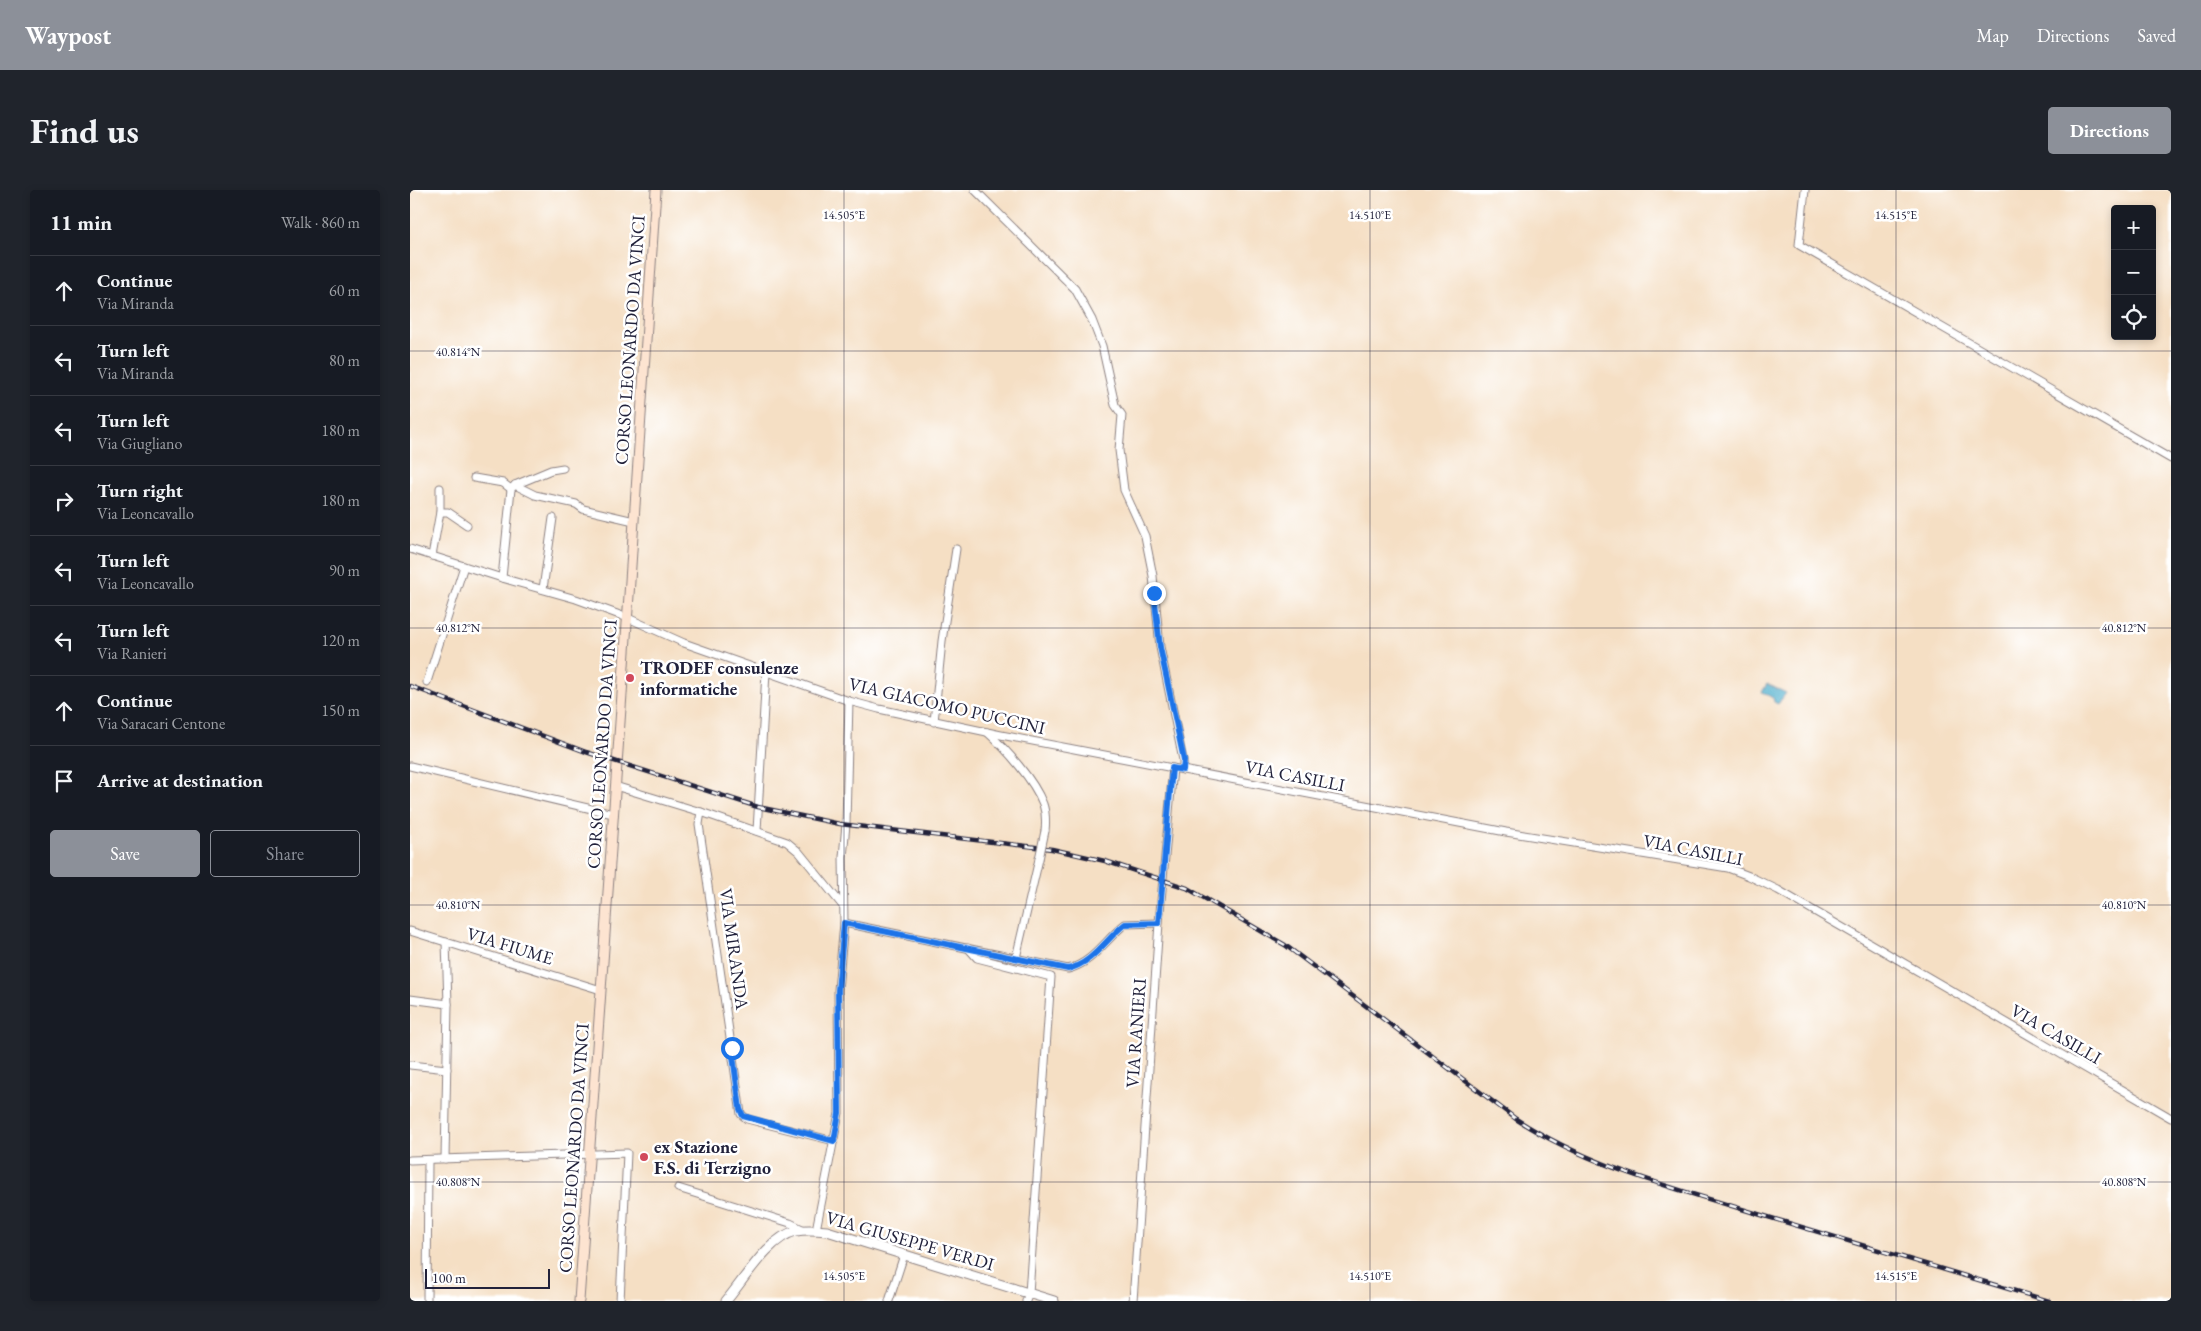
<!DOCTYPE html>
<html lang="en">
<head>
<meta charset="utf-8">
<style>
  :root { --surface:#171b24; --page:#20242c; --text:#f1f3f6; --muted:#9ea1a6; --line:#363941; --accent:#8c9099 }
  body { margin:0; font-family:"EB Garamond",serif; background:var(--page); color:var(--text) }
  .controls { position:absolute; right:15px; top:15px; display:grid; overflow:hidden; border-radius:5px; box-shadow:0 2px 8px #0003 }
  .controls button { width:45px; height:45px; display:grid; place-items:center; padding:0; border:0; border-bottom:1px solid var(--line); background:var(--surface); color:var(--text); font:25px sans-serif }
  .scale { position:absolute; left:15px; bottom:12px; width:125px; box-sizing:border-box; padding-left:5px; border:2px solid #22223b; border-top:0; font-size:14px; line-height:18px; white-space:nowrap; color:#22223b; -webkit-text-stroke:4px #fff; paint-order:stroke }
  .stop { position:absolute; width:15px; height:15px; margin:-11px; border:4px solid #1a73e8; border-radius:50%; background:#fff }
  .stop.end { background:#1a73e8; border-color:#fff; box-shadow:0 1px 5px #0008 }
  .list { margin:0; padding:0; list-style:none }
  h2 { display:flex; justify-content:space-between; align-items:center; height:65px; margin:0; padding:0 20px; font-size:21px }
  h2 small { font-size:16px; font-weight:400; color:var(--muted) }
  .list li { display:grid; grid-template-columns:32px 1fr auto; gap:15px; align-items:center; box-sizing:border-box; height:70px; padding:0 20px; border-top:1px solid var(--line) }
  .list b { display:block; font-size:19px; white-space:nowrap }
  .list p { margin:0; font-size:16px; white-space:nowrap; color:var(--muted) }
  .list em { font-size:16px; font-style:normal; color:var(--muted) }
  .actions { display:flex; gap:10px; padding:15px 20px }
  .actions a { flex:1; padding:11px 0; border:1px solid var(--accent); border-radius:5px; text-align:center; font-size:18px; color:var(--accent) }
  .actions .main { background:var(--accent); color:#fff }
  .icon { flex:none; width:28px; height:28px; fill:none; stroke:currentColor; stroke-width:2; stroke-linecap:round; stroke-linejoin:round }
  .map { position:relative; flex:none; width:1761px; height:1111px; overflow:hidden; border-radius:5px }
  header { display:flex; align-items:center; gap:30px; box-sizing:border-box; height:70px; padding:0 25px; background:var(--accent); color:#fff }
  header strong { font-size:24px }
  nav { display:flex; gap:28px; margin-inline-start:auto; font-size:18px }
  .intro { display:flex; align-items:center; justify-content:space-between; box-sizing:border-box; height:120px; padding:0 30px }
  h1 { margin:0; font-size:35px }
  .button { padding:12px 22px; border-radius:5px; background:var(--accent); color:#fff; font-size:18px; font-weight:700 }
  main { display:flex; gap:30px; padding:0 30px }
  aside { flex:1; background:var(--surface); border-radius:5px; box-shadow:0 2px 8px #0003 }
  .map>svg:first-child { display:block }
</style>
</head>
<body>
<header>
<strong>Waypost</strong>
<nav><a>Map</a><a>Directions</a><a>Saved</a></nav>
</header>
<div class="intro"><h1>Find us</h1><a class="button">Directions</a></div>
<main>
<aside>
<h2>11 min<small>Walk · 860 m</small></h2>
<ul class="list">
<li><svg class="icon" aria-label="ahead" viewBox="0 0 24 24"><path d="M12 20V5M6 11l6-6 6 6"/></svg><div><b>Continue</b><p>Via Miranda</p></div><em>60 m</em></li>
<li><svg class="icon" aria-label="left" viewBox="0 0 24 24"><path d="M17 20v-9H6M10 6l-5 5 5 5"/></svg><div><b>Turn left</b><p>Via Miranda</p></div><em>80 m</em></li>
<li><svg class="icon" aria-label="left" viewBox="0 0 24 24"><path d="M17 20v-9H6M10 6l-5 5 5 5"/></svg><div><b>Turn left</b><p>Via Giugliano</p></div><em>180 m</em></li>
<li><svg class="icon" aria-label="right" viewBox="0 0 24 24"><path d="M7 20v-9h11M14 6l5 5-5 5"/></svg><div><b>Turn right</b><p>Via Leoncavallo</p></div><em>180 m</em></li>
<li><svg class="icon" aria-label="left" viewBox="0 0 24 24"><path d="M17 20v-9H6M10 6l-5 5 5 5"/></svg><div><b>Turn left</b><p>Via Leoncavallo</p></div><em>90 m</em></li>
<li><svg class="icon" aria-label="left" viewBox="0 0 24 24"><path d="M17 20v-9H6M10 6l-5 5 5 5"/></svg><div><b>Turn left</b><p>Via Ranieri</p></div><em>120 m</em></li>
<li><svg class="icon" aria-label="ahead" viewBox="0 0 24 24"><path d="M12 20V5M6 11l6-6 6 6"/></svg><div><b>Continue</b><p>Via Saracari Centone</p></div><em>150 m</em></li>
<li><svg class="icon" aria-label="arrive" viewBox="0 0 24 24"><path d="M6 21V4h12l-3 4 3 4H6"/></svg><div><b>Arrive at destination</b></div></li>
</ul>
<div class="actions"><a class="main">Save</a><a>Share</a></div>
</aside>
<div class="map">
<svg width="1761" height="1111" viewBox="0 0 1761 1111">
  <rect width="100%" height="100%" fill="#fff"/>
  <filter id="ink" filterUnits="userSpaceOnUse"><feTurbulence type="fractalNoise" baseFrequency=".02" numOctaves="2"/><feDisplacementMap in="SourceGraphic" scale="10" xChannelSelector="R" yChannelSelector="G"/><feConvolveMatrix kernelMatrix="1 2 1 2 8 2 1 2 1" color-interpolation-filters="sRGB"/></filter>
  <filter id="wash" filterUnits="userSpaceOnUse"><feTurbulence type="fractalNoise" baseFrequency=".0096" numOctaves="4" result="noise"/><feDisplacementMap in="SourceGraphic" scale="20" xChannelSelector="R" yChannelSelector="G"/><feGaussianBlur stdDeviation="1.12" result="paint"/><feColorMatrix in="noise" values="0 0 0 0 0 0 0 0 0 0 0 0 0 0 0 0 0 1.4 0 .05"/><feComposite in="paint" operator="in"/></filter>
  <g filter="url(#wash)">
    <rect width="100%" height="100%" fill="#f5dfc4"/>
    <polygon fill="#4aacca" stroke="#366782" points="1357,494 1376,503 1368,514 1364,512 1363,508 1352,502"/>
  </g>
  <g filter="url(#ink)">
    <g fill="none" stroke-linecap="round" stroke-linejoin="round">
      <defs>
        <g id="minor">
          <polyline points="565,0 665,99 682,130 692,156 705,215 712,225 709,260 714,300 735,346 743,386 750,457 773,570 773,580"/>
          <polyline points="1395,0 1389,55 1761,269"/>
          <polyline points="64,288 93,293 101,299"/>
          <polyline points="105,295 125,305 166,314 173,319 224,331"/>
          <polyline points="30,322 38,322 57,335"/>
          <polyline points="0,359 92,388 166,409 218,428 274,453 439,511 469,519 591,545 1096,642 1318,678 1339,686 1368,700 1761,928"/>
          <polyline points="22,366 30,322 30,298"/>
          <polyline points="92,388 101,299 105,295 141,280 153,278"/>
          <polyline points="133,399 143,328"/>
          <polyline points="17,492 54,376"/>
          <polyline points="524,532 532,451 546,359"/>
          <path d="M 577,542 C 596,559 624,590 633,614 C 636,623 636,632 635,641"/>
          <polyline points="0,576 203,624"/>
          <polyline points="205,596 291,622 377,652 389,662 432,715"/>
          <polyline points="291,622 289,634 331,924 337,929 424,951"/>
          <polyline points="347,641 356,482"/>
          <path d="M 434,733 L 658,779 C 683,773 695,750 715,734 L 749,733"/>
          <polyline points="0,741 191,800"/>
          <polyline points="558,758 567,768 641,787 619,1103 616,1111"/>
          <polyline points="606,768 629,669"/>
          <polyline points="0,809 38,814"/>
          <polyline points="0,875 37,879"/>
          <polyline points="35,969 38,814 36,752"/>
          <polyline points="0,970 217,963 210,1111"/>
          <polyline points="268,998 380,1033 394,1040"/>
          <polyline points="406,1040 429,923 428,800 434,733 433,667 436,634 439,511"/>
          <polyline points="17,1111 18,970"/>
          <polyline points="479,1111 494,1065"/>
          <polyline points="723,1111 749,733 763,578"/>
        </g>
        <path id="tertiary" d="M 316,1111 C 334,1090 359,1047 386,1041 C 397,1039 407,1040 417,1041 L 644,1111"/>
        <polyline id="secondary" points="169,1111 220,391 246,0"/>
      </defs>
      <use href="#minor" stroke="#8c8080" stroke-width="9"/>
      <use href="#tertiary" stroke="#8c8080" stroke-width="11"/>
      <use href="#secondary" stroke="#8c8080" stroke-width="11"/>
      <use href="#minor" stroke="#fff" stroke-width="7"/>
      <use href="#tertiary" stroke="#fff" stroke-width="9"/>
      <use href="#secondary" stroke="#fde4d1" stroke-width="9"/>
      <defs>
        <path id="rail" d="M 0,496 L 176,562 L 348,617 L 430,634 L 642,659 L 695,671 L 777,698 L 875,755 L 1106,929 C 1179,977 1265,998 1348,1024 C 1445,1053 1542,1082 1639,1111"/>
      </defs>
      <use href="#rail" stroke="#22223b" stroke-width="4.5"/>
      <use href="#rail" stroke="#fff" stroke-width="2.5" stroke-dasharray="8" stroke-linecap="butt"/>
      <defs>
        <polyline id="minor-bridge" points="629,669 635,641"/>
      </defs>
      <use href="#minor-bridge" stroke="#8c8080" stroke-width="9" stroke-linecap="butt"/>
      <use href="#minor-bridge" stroke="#fff" stroke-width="7"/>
    </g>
  </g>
  <g fill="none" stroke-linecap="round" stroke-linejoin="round" filter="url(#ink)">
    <path stroke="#1a73e8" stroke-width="6" d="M 322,858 L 330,919 L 333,926 L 424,951 L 429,923 L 428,800 L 434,733 L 658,779 C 683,773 695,750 715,734 L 749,733 L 762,578 L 773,580 L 774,570 L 750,457 L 744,403"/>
  </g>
  <path fill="none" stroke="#22223b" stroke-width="1" stroke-opacity="0.45" d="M 434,0 L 434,1111M 960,0 L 960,1111M 1486,0 L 1486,1111M 0,161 L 1761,161M 0,438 L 1761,438M 0,715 L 1761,715M 0,992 L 1761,992"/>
  <g fill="#d1495b" stroke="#fff" stroke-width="2">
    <circle cx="220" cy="488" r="5"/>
    <circle cx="234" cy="967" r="5"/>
  </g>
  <g text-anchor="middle" stroke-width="5" stroke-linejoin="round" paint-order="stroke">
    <g font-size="18" fill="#22223b" stroke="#fff">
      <text transform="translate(220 150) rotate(-86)" y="6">CORSO LEONARDO DA VINCI</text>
      <text transform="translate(537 516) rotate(13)" y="6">VIA GIACOMO PUCCINI</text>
      <text transform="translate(192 554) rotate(-86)" y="6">CORSO LEONARDO DA VINCI</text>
      <text transform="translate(885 586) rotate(11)" y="6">VIA CASILLI</text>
      <text transform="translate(1283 660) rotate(11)" y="6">VIA CASILLI</text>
      <text transform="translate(100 756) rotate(17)" y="6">VIA FIUME</text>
      <text transform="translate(324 759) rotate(82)" y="6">VIA MIRANDA</text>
      <text transform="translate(726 843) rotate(-86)" y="6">VIA RANIERI</text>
      <text transform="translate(1646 844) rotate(30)" y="6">VIA CASILLI</text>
      <text transform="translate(164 958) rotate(-86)" y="6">CORSO LEONARDO DA VINCI</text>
      <text transform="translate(500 1051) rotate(16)" y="6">VIA GIUSEPPE VERDI</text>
    </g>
    <g font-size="18" font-weight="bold" fill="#22223b" stroke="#fff" text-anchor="start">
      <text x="230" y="484">TRODEF consulenze<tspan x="230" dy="21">informatiche</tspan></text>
      <text x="244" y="963">ex Stazione<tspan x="244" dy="21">F.S. di Terzigno</tspan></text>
    </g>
  </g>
  <g font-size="12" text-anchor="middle" fill="#22223b" stroke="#fff" stroke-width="5" stroke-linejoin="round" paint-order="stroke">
    <text x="434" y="29">14.505°E</text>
    <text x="960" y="29">14.510°E</text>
    <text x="1486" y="29">14.515°E</text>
    <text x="48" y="166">40.814°N</text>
    <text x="48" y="442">40.812°N</text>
    <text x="1714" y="442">40.812°N</text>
    <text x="48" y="719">40.810°N</text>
    <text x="1714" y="719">40.810°N</text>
    <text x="48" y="996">40.808°N</text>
    <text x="1714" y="996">40.808°N</text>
    <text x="434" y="1090">14.505°E</text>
    <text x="960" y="1090">14.510°E</text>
    <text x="1486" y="1090">14.515°E</text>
  </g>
</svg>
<div class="controls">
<button>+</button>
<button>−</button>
<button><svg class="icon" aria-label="locate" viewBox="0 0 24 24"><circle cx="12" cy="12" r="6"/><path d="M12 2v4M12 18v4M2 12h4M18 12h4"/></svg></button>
</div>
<div class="scale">100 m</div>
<div class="stop" style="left:322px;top:858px"></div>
<div class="stop end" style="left:744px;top:403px"></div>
</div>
</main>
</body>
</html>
